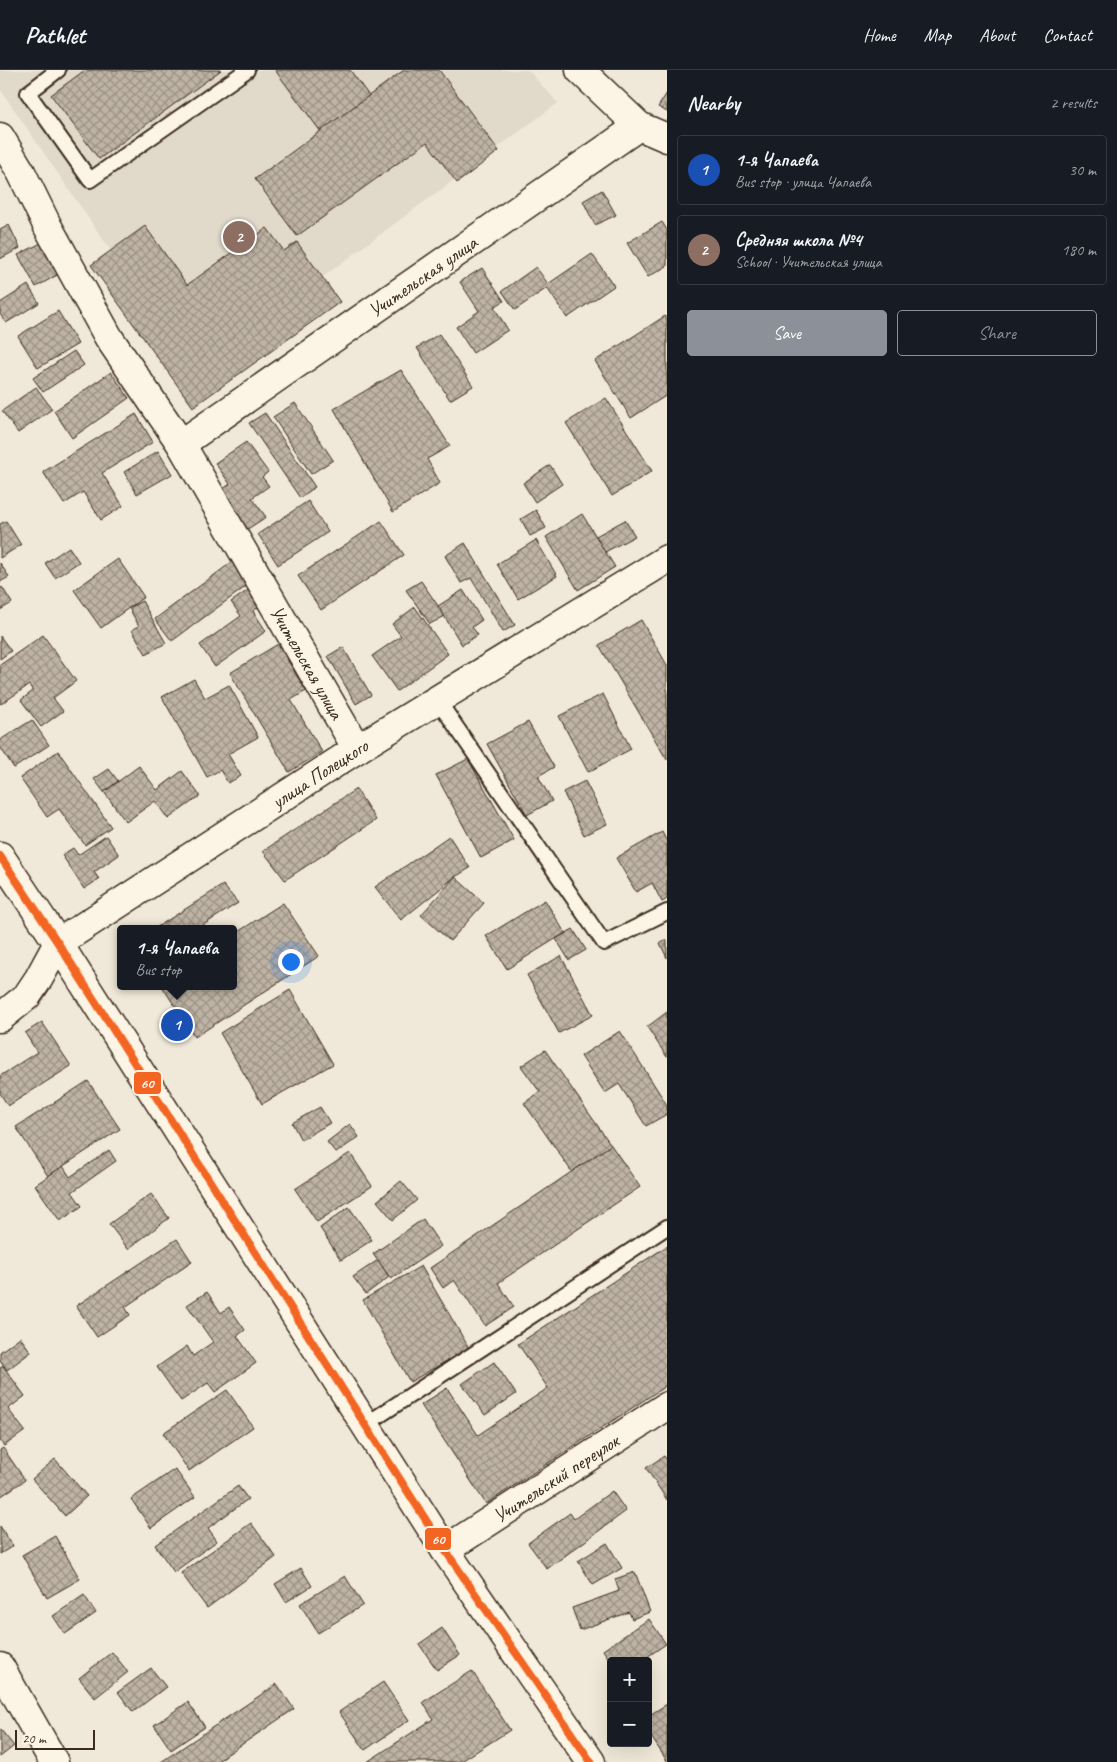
<!DOCTYPE html>
<html lang="en">
<head>
<meta charset="utf-8">
<style>
  :root { --surface:#171b24; --page:#20242c; --text:#f1f3f6; --muted:#9ea1a6; --line:#363941; --accent:#8c9099 }
  body { margin:0; font-family:Caveat,sans-serif; background:var(--page); color:var(--text) }
  .controls { position:absolute; right:15px; bottom:15px; display:grid; overflow:hidden; border-radius:5px; box-shadow:0 5px 20px #0002 }
  .controls button { width:45px; height:45px; display:grid; place-items:center; padding:0; border:0; border-bottom:1px solid var(--line); background:var(--surface); color:var(--text); font:25px sans-serif }
  .scale { position:absolute; left:15px; bottom:12px; width:80px; box-sizing:border-box; padding-left:5px; border:2px solid #3b2a1e; border-top:0; font-size:14px; line-height:18px; white-space:nowrap; color:#3b2a1e; -webkit-text-stroke:4px #fcf5e5; paint-order:stroke }
  .you { position:absolute; left:290px; top:891px; width:18px; height:18px; margin:-12px; border:4px solid #fff; border-radius:50%; background:#1a73e8; box-shadow:0 0 0 8px #1a73e833 }
  .badge { display:grid; place-items:center; width:32px; height:32px; border-radius:50%; background:var(--accent); color:#fff; font-size:16px; font-weight:700 }
  .pin { position:absolute; translate:-50% -50%; border:2px solid #fff; box-shadow:0 1px 5px #0006 }
  .popup { position:absolute; left:117px; top:855px; width:120px; height:65px; box-sizing:border-box; display:grid; place-content:center; border-radius:5px; background:var(--surface); filter:drop-shadow(0 1px 4px #0005); font-size:16px; white-space:nowrap; color:var(--muted) }
  .popup b { font-size:19px; color:var(--text) }
  .popup::after { content:''; position:absolute; left:50%; top:100%; margin-left:-10px; border:10px solid transparent; border-top-color:var(--surface) }
  .list { margin:0; padding:0; list-style:none }
  h2 { display:flex; justify-content:space-between; align-items:center; height:65px; margin:0; padding:0 20px; font-size:21px }
  h2 small { font-size:16px; font-weight:400; color:var(--muted) }
  .list li { display:grid; grid-template-columns:32px 1fr auto; gap:15px; align-items:center; box-sizing:border-box; height:70px; margin:0 10px 10px; padding:0 10px; border:1px solid var(--line); border-radius:5px }
  .list b { display:block; font-size:19px; white-space:nowrap }
  .list p { margin:0; font-size:16px; white-space:nowrap; color:var(--muted) }
  .list em { font-size:16px; font-style:normal; color:var(--muted) }
  .actions { display:flex; gap:10px; padding:15px 20px }
  .actions a { flex:1; padding:11px 0; border:1px solid var(--accent); border-radius:5px; text-align:center; font-size:18px; color:var(--accent) }
  .actions .main { background:var(--accent); color:#fff }
  .map { position:relative; flex:none; width:667px; height:1692px; overflow:hidden }
  header { display:flex; align-items:center; gap:30px; box-sizing:border-box; height:70px; padding:0 25px; background:var(--surface); border-bottom:1px solid var(--line) }
  header strong { font-size:24px }
  nav { display:flex; gap:28px; margin-inline-start:auto; font-size:18px }
  main { display:flex }
  aside { flex:1; background:var(--surface) }
  .map>svg:first-child { display:block }
</style>
</head>
<body>
<header>
<strong>Pathlet</strong>
<nav><a>Home</a><a>Map</a><a>About</a><a>Contact</a></nav>
</header>
<main>
<div class="map">
<svg width="667" height="1692" viewBox="0 0 667 1692">
  <defs>
    <pattern id="building-cross-hatch" width="8" height="8" patternUnits="userSpaceOnUse" patternTransform="scale(1.25)"><rect width="8" height="8" fill="#beb3a4"/><path d="M0 0l8 8M0 8l8-8" fill="none" stroke="#9c9285"/></pattern>
  </defs>
  <rect width="100%" height="100%" fill="#f0e9d9"/>
  <filter id="ink" filterUnits="userSpaceOnUse"><feTurbulence type="fractalNoise" baseFrequency=".02" numOctaves="2"/><feDisplacementMap in="SourceGraphic" scale="10" xChannelSelector="R" yChannelSelector="G"/><feConvolveMatrix kernelMatrix="1 2 1 2 8 2 1 2 1" color-interpolation-filters="sRGB"/></filter>
  <g filter="url(#ink)">
    <polygon fill="#e1d9c9" points="0,0 528,0 558,33 194,302 0,19"/>
    <g fill="url(#building-cross-hatch)" stroke="#3b2a1e">
      <polygon points="85,0 221,0 99,89 51,25"/>
      <polygon points="275,0 350,0 369,26 321,62"/>
      <polygon points="404,0 439,0 499,81 457,113 427,72 297,166 255,109"/>
      <polygon points="667,23 667,42 658,37"/>
      <polygon points="602,120 616,145 595,155 583,131"/>
      <polygon points="662,152 667,160 667,196 648,207 627,173"/>
      <polygon points="9,155 20,178 0,189 0,160"/>
      <polygon points="145,156 187,215 267,158 284,181 297,172 340,232 193,337 91,195"/>
      <polygon points="41,173 59,204 36,217 18,185"/>
      <polygon points="592,184 614,216 567,248 547,218 515,240 502,221 536,197 548,214"/>
      <polygon points="482,198 504,231 494,237 508,260 473,283 456,257 479,241 460,212"/>
      <polygon points="28,215 39,233 6,253 0,244 0,233"/>
      <polygon points="58,241 78,274 38,298 18,266"/>
      <polygon points="665,246 667,250 667,325 631,348 595,291"/>
      <polygon points="439,264 473,316 450,330 417,278"/>
      <polygon points="74,281 84,295 43,322 33,308"/>
      <polygon points="401,300 450,376 427,389 440,413 393,442 334,339"/>
      <polygon points="111,302 129,328 72,368 54,341"/>
      <polygon points="36,317 52,339 18,363 2,341"/>
      <polygon points="606,328 652,401 612,426 566,353"/>
      <polygon points="295,333 333,390 311,404 273,347"/>
      <polygon points="265,343 315,417 300,428 249,353"/>
      <polygon points="136,344 153,372 102,403 123,436 101,450 83,422 64,434 43,402"/>
      <polygon points="246,372 268,402 262,407 269,416 252,428 266,447 246,460 219,422 230,414 215,393"/>
      <polygon points="158,381 172,404 137,424 124,402"/>
      <polygon points="550,395 562,414 535,432 523,413"/>
      <polygon points="308,431 328,462 278,495 258,464"/>
      <polygon points="536,440 546,458 530,466 521,449"/>
      <polygon points="582,444 615,497 578,520 546,467"/>
      <polygon points="625,450 635,466 605,482 596,466"/>
      <polygon points="6,451 21,475 0,488 0,454"/>
      <polygon points="381,451 404,485 321,540 298,506"/>
      <polygon points="536,470 557,506 518,529 497,494"/>
      <polygon points="465,473 515,555 503,562 471,508 461,513 445,486"/>
      <polygon points="69,477 79,492 55,508 45,493"/>
      <polygon points="118,489 144,527 101,558 74,520"/>
      <polygon points="232,492 248,515 172,571 155,549"/>
      <polygon points="0,493 9,507 0,512"/>
      <polygon points="421,511 445,546 430,554 406,520"/>
      <polygon points="2,517 12,533 0,540 0,519"/>
      <polygon points="251,518 263,534 253,541 266,561 215,597 200,575 241,546 231,532"/>
      <polygon points="463,520 482,550 472,557 478,565 462,575 438,536"/>
      <polygon points="142,531 166,573 146,584 132,560 139,556 129,538"/>
      <polygon points="415,537 448,584 397,621 372,586 401,566 392,554"/>
      <polygon points="641,550 667,595 667,690 599,575"/>
      <polygon points="43,565 76,611 53,628 63,641 41,657 21,630 33,621 29,615 1,634 0,633 0,595"/>
      <polygon points="0,566 11,581 0,589"/>
      <polygon points="278,574 306,621 291,630 322,682 289,702 230,603"/>
      <polygon points="343,577 371,625 356,634 328,586"/>
      <polygon points="194,609 205,628 229,615 258,667 228,684 241,706 228,713 220,700 207,707 162,627"/>
      <polygon points="603,624 631,679 588,702 559,646"/>
      <polygon points="32,650 49,675 14,698 0,677 0,670"/>
      <polygon points="528,652 554,697 538,706 552,731 527,745 487,674"/>
      <polygon points="58,681 111,757 85,775 59,739 47,747 20,708"/>
      <polygon points="468,689 514,770 481,788 436,705"/>
      <polygon points="139,696 157,720 182,701 200,726 168,749 155,731 126,752 104,722"/>
      <polygon points="109,699 118,711 104,722 94,709"/>
      <polygon points="585,711 607,754 584,765 563,722"/>
      <polygon points="356,719 376,750 285,810 263,781"/>
      <polygon points="662,762 667,772 667,829 662,832 652,813 636,822 616,788"/>
      <polygon points="106,766 119,785 94,802 99,809 84,819 62,785 73,778 78,785"/>
      <polygon points="449,766 470,798 455,807 401,850 375,817"/>
      <polygon points="455,807 484,833 450,871 421,845"/>
      <polygon points="223,815 238,833 197,859 154,859"/>
      <polygon points="545,830 565,863 507,899 486,866"/>
      <polygon points="283,833 319,886 195,967 162,916 233,916 233,865"/>
      <polygon points="573,859 586,880 569,890 556,869"/>
      <polygon points="667,870 667,888 660,873"/>
      <polygon points="561,886 593,945 559,963 527,905"/>
      <polygon points="290,920 333,994 262,1034 220,963"/>
      <polygon points="667,942 667,987 647,957"/>
      <polygon points="42,952 71,996 8,1036 0,1023 0,1006 37,982 25,963"/>
      <polygon points="620,961 667,1035 667,1044 646,1056 619,1014 605,1023 581,986"/>
      <polygon points="545,980 611,1075 572,1102 524,1033 540,1022 521,996"/>
      <polygon points="88,1011 120,1059 48,1106 16,1057"/>
      <polygon points="320,1037 330,1053 301,1070 292,1053"/>
      <polygon points="350,1054 359,1067 336,1083 327,1072"/>
      <polygon points="611,1075 640,1117 498,1213 514,1237 485,1256 454,1210 443,1218 430,1198"/>
      <polygon points="109,1080 116,1091 72,1122 82,1136 60,1151 35,1115 63,1096 70,1107"/>
      <polygon points="350,1083 372,1116 317,1152 295,1119"/>
      <polygon points="401,1111 417,1130 393,1150 377,1131"/>
      <polygon points="151,1124 169,1148 128,1179 109,1154"/>
      <polygon points="349,1137 372,1170 341,1190 320,1158"/>
      <polygon points="423,1149 441,1176 391,1209 373,1184"/>
      <polygon points="177,1169 192,1192 125,1237 130,1245 97,1267 76,1236"/>
      <polygon points="667,1176 667,1315 486,1434 421,1335 447,1318 478,1365 548,1318 518,1274"/>
      <polygon points="378,1190 389,1207 366,1224 353,1207"/>
      <polygon points="421,1196 469,1278 410,1312 363,1230"/>
      <polygon points="207,1222 221,1243 229,1237 245,1260 237,1266 256,1293 215,1322 208,1313 181,1331 157,1297 187,1276 193,1286 213,1272 187,1235"/>
      <polygon points="20,1267 31,1282 7,1300 0,1290 0,1282"/>
      <polygon points="494,1292 516,1324 485,1345 462,1314"/>
      <polygon points="3,1296 25,1326 8,1339 25,1361 4,1376 0,1371 0,1298"/>
      <polygon points="227,1320 253,1357 189,1401 163,1363"/>
      <polygon points="3,1378 25,1410 0,1427 0,1380"/>
      <polygon points="664,1386 667,1390 667,1430 646,1398"/>
      <polygon points="55,1389 87,1426 65,1446 32,1409"/>
      <polygon points="175,1399 195,1427 151,1458 131,1429"/>
      <polygon points="238,1416 248,1429 208,1458 217,1471 174,1502 155,1475"/>
      <polygon points="612,1421 626,1441 547,1499 528,1473 570,1443 574,1449"/>
      <polygon points="251,1453 276,1487 207,1538 181,1503"/>
      <polygon points="0,1456 13,1476 0,1484"/>
      <polygon points="55,1466 80,1509 47,1528 22,1485"/>
      <polygon points="607,1473 622,1498 593,1515 578,1491"/>
      <polygon points="301,1498 312,1516 286,1532 275,1514"/>
      <polygon points="635,1502 650,1542 632,1549 629,1542 580,1560 572,1538 619,1521 615,1509"/>
      <polygon points="345,1506 363,1535 318,1563 300,1534"/>
      <polygon points="84,1525 96,1543 65,1564 53,1546"/>
      <polygon points="649,1549 666,1574 641,1591 611,1591 611,1592 603,1580"/>
      <polygon points="442,1558 460,1585 437,1600 419,1574"/>
      <polygon points="112,1582 128,1602 95,1628 79,1608"/>
      <polygon points="151,1598 166,1617 133,1642 118,1622"/>
      <polygon points="472,1601 510,1660 460,1692 367,1692 433,1649 423,1632"/>
      <polygon points="383,1612 409,1650 365,1680 339,1642"/>
      <polygon points="277,1614 294,1639 216,1692 161,1692"/>
      <polygon points="188,1632 205,1657 171,1680 154,1655"/>
      <polygon points="667,1634 667,1691 648,1662 648,1646"/>
      <polygon points="0,1659 14,1676 0,1687"/>
    </g>
    <g fill="none" stroke-linecap="round" stroke-linejoin="round">
      <defs>
        <g id="service">
          <polyline points="58,0 28,23 90,110 247,0"/>
          <polyline points="437,629 604,873 667,842"/>
          <polyline points="365,1355 667,1157"/>
        </g>
        <g id="minor">
          <polyline points="580,0 639,56"/>
          <path id="s1" d="M 0,67 L 21,102 L 48,157 L 109,268 L 181,374 L 357,679"/>
          <path id="s2" d="M 181,374 L 639,56 L 667,68"/>
          <path id="s3" d="M 0,948 L 27,926 L 39,908 L 58,873 L 357,679 L 667,489"/>
          <path id="s4" d="M 445,1480 L 667,1336"/>
          <polyline points="0,1597 54,1692"/>
        </g>
        <polyline id="tertiary" points="0,786 58,873 445,1480 591,1692"/>
      </defs>
      <use href="#service" stroke="#3b2a1e" stroke-width="18"/>
      <use href="#minor" stroke="#3b2a1e" stroke-width="31"/>
      <use href="#tertiary" stroke="#3b2a1e" stroke-width="31"/>
      <use href="#service" stroke="#fcf5e5" stroke-width="14"/>
      <use href="#minor" stroke="#fcf5e5" stroke-width="28"/>
      <use href="#tertiary" stroke="#fcf5e5" stroke-width="28"/>
      <defs>
        <polyline id="bus-1" points="0,786 58,873 445,1480 591,1692"/>
      </defs>
      <use href="#bus-1" stroke="#fcf5e5" stroke-width="11"/>
      <use href="#bus-1" stroke="#f26522" stroke-width="8"/>
    </g>
  </g>
  <g text-anchor="middle" stroke-width="5" stroke-linejoin="round" paint-order="stroke">
    <g font-size="20" fill="#3b2a1e" stroke="#fcf5e5">
      <text dy="7" stroke="none"><textPath href="#s2" startOffset="294">Учительская улица</textPath></text>
      <text dy="7" stroke="none"><textPath href="#s1" startOffset="609">Учительская улица</textPath></text>
      <text dy="7" stroke="none"><textPath href="#s3" startOffset="408">улица Полецкого</textPath></text>
      <text dy="7" stroke="none"><textPath href="#s4" startOffset="132">Учительский переулок</textPath></text>
    </g>
  </g>
  <g stroke="#fcf5e5" stroke-width="2">
    <rect x="133" y="1001" width="29" height="24" rx="5" fill="#f26522"/>
    <rect x="424" y="1457" width="28" height="24" rx="5" fill="#f26522"/>
  </g>
  <g font-size="14" text-anchor="middle" font-weight="bold" fill="#fff">
    <text x="147" y="1018">60</text>
    <text x="438" y="1474">60</text>
  </g>
</svg>
<div class="controls">
<button>+</button>
<button>−</button>
</div>
<div class="scale">20 m</div>
<div class="you"></div>
<div class="pin badge" style="left:177px;top:955px;background:#1a4fb4">1</div>
<div class="popup"><b>1-я Чапаева</b>Bus stop</div>
<div class="pin badge" style="left:239px;top:167px;background:#8d6e63">2</div>
</div>
<aside>
<h2>Nearby<small>2 results</small></h2>
<ul class="list">
<li><span class="badge" style="background:#1a4fb4">1</span><div><b>1-я Чапаева</b><p>Bus stop · улица Чапаева</p></div><em>30 m</em></li>
<li><span class="badge" style="background:#8d6e63">2</span><div><b>Средняя школа №4</b><p>School · Учительская улица</p></div><em>180 m</em></li>
</ul>
<div class="actions"><a class="main">Save</a><a>Share</a></div>
</aside>
</main>
</body>
</html>
